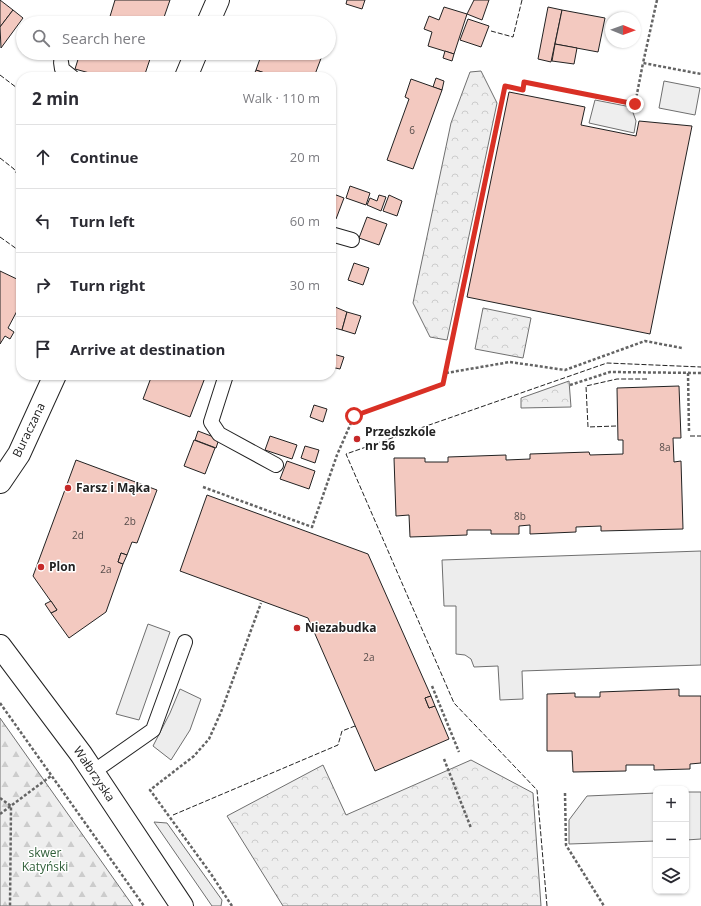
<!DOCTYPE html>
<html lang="en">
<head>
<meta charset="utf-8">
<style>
  :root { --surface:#fff; --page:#f7f7f7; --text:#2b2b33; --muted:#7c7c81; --line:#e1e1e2 }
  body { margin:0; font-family:"Open Sans",sans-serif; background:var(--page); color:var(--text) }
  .controls { position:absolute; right:12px; bottom:12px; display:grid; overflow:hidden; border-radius:8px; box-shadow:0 1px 3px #0004 }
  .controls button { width:36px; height:36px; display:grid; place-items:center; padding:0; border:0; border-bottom:1px solid var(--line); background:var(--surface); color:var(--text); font:20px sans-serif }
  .compass { position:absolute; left:605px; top:12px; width:36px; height:36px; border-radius:50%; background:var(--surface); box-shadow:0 1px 3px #0004; rotate:91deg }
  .stop { position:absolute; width:12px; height:12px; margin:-9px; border:3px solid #d93025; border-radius:50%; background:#fff }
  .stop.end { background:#d93025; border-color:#fff; box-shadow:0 1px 4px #0008 }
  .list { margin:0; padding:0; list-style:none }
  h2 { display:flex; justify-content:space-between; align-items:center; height:52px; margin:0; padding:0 16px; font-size:17px }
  h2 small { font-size:13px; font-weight:400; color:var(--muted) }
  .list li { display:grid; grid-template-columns:26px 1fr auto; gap:12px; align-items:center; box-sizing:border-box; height:64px; padding:0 16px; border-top:1px solid var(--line) }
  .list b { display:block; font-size:15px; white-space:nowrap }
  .list em { font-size:13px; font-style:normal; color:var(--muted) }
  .icon { flex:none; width:22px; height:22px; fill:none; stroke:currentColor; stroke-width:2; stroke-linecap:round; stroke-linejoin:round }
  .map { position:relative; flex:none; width:701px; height:906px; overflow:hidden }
  .search { position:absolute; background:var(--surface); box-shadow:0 1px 3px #0004; left:16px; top:16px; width:320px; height:44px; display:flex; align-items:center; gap:10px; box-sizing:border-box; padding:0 14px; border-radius:22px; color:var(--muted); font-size:15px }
  .panel { position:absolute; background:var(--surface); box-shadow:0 1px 3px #0004; left:16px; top:72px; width:320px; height:308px; border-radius:16px }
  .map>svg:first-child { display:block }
</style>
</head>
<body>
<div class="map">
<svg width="701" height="906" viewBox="0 0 701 906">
  <defs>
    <pattern id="forest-firs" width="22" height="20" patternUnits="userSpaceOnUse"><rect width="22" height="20" fill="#eee"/><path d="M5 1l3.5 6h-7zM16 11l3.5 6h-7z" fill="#ccc"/></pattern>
    <pattern id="park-crowns" width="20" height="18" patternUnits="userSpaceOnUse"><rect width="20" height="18" fill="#eee"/><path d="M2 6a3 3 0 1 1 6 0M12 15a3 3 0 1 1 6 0" fill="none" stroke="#ccc"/></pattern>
  </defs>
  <rect width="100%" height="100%" fill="#fff"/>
  <g fill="#eee" stroke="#6f6f6f">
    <polygon points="664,81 700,88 695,115 659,108"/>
    <polygon points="595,100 631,107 636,121 634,133 589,123"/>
  </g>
  <polygon fill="url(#forest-firs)" stroke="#6f6f6f" points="0,718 133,906 0,906"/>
  <g fill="url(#park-crowns)" stroke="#6f6f6f">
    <polygon points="481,71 497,103 447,340 430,337 413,303 451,123 470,72"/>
    <polygon points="483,308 531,318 523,358 475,349"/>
    <polygon points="569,381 571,407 521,408 521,398"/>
    <polygon points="471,760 533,793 541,906 283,906 227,816 323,765 346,815"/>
  </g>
  <g fill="#ededed" stroke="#6f6f6f">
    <polygon points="701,551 701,665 522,671 523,699 500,700 498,666 474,667 471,659 465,655 456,654 456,606 444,606 442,560"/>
    <polygon points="148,624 170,632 139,720 116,714"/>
    <polygon points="180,689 201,699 190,730 171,760 153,746 170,713"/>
    <polygon points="686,792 701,792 701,839 686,840"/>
    <polygon points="656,793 656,841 569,844 569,820 587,796"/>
    <polygon points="154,822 167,823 222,900 221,906 212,906"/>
  </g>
  <g fill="#f3c9c0" stroke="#222">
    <polygon points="0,0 13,10 0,27"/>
    <polygon points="115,0 170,0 162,23 108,23"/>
    <polygon points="347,0 365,0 362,9 346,4"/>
    <polygon points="474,0 489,0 482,20 467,14"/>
    <polygon points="444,7 467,14 454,54 428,46 432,32 424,29 429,16 439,20"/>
    <polygon points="548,7 562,10 551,62 538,59"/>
    <polygon points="13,10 23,18 1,48 0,27"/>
    <polygon points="562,10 605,18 598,52 555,44"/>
    <polygon points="468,19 489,26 481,47 460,40"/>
    <polygon points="555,44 577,48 574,64 552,61"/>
    <polygon points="445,51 454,54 452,61 443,58"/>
    <polygon points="80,53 152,53 144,77 104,77 75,69"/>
    <polygon points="262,53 323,53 314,77 276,77 256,70"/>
    <polygon points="256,70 276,77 253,77"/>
    <polygon points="436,78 444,81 442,90 433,87"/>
    <polygon points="411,79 442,90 413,169 387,160 409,99 405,97"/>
    <polygon points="509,92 585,107 581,125 636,136 639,121 692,126 650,334 467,297"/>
    <polygon points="350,186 370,193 366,205 346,198"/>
    <polygon points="331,193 344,198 336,219 331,217"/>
    <polygon points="379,195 386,197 381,211 367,205 370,198 377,201"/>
    <polygon points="389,195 402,201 397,216 383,211"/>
    <polygon points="367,217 387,224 379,245 359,238"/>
    <polygon points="354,263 369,268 363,285 348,280"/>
    <polygon points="0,271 21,281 21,313 17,311 8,328 14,332 10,339 5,336 0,344"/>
    <polygon points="335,307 347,312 342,330 331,327"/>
    <polygon points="347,312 361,316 355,334 342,330"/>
    <polygon points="333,354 344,357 340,369 331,367"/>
    <polygon points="152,375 206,375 190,417 143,399"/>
    <polygon points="679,386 681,438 673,438 674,462 681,461 683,529 601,531 601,526 576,527 576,532 530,534 530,525 519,526 519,534 491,534 491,530 467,530 467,535 410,537 409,515 396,516 394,458 425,458 425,462 448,462 448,457 506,455 506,460 530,459 530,454 589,452 590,455 623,454 623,440 618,440 617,388"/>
    <polygon points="314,405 327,409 323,422 310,417"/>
    <polygon points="198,431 219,439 216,448 195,440"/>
    <polygon points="270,436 297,445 292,459 265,450"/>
    <polygon points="194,440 215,448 205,474 184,466"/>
    <polygon points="305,446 319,450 315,463 301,458"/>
    <polygon points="76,460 157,490 137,543 132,542 127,555 121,553 118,562 123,564 106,612 69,638 51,613 57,610 33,576"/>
    <polygon points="287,461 315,471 309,489 280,479"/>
    <polygon points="207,495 368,554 431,696 425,698 429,708 435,706 449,739 375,771 308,618 180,571"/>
    <polygon points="121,553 127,555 123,564 118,562"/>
    <polygon points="51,601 57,610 51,613 45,604"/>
    <polygon points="679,689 679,696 701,696 701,763 690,764 690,769 654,770 654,765 626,765 626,771 573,772 572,751 547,751 547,694 575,693 575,697 600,697 600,692"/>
    <polygon points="431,696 435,706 429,708 425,698"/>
  </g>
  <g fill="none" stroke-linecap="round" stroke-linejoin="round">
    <defs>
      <g id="lane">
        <polyline points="61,62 62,69 72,77"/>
        <polyline points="331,234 352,240"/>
        <polyline points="226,375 211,422 219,434 276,465"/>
        <polyline points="93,772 153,730 185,642"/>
      </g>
      <g id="street">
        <polyline points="208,23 218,0"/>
        <polyline points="186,77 196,53"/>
        <polyline points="0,482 19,454 55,375"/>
      </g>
      <polyline id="secondary" points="0,646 81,754 182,906"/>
    </defs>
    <use href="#lane" stroke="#222" stroke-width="16"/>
    <use href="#street" stroke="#222" stroke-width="24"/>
    <use href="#secondary" stroke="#222" stroke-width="24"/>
    <g stroke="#646464" stroke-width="2.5" stroke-dasharray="3 2" stroke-linecap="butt">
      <polyline points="657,0 643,63 701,74"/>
      <polyline points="446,373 510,362 565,370 645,341 682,348"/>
      <polyline points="688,373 689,432"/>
      <polyline points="570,385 610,372 701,373"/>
      <polyline points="203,487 312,527 337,455 354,416 443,384 505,86 523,90 525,82 635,104 643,63"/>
      <polyline points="432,686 459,752"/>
      <polyline points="0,703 144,906"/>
      <polyline points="444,759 471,828"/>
      <polyline points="565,793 566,845 604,906"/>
      <polyline points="0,798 11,806 10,906"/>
      <polyline points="0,814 51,776"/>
      <polyline points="232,906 211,874 150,790 194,756 209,739 221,712 261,603"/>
    </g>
    <use href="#lane" stroke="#fff" stroke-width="14"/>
    <use href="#street" stroke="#fff" stroke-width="22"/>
    <use href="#secondary" stroke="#fff" stroke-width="22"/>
    <g stroke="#222" stroke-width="1" stroke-dasharray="5 2" stroke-linecap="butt">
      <polyline points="491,31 513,37 522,0"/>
      <polyline points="0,75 21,91"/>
      <polyline points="0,158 14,169 21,181"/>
      <polyline points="0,237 21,252"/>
      <polyline points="616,426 588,427 586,386 617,379 647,379"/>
      <polyline points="690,436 701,436"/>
      <polyline points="173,815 338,745 342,731 355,726"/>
      <polyline points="547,906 537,790 454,703 346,454 607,363 701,367"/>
    </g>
  </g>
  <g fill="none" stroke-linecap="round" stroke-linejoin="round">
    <polyline stroke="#d93025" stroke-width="5" points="354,416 443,384 505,86 523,90 524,82 635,104"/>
  </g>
  <g fill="#c62828" stroke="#fff" stroke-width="1.5">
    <circle cx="357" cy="439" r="4"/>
    <circle cx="68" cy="488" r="4"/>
    <circle cx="41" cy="567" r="4"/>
    <circle cx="297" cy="628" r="4"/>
  </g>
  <g text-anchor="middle" stroke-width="3" stroke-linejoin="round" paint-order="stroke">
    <g font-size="10" fill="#564c4a">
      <text x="412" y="134">6</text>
      <text x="665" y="451">8a</text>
      <text x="520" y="520">8b</text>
      <text x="130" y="525">2b</text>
      <text x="78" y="539">2d</text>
      <text x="106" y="573">2a</text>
      <text x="369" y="661">2a</text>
    </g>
    <g font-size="12" fill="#222" stroke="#fff">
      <text transform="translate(29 430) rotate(-64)" y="4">Buraczana</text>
      <text transform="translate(94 774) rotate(56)" y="4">Wałbrzyska</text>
    </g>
    <g font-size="12" font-weight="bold" fill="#222" stroke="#fff" text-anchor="start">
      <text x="365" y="436">Przedszkole<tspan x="365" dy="14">nr 56</tspan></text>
      <text x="76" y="492">Farsz i Mąka</text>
      <text x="49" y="571">Plon</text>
      <text x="305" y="632">Niezabudka</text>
    </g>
    <g font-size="12" fill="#2f5e38" stroke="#fff">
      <text x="45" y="857">skwer<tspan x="45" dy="14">Katyński</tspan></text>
    </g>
  </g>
</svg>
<div class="controls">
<button>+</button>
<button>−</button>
<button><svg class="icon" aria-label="layers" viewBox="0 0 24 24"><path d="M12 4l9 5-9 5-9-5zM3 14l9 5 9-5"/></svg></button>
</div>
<svg class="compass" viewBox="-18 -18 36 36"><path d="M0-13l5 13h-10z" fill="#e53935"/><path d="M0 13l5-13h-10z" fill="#7c7c81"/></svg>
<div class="stop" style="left:354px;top:416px"></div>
<div class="stop end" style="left:635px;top:104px"></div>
<div class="search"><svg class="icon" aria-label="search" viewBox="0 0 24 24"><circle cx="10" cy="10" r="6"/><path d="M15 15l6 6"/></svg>Search here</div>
<section class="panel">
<h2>2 min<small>Walk · 110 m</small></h2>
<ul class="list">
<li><svg class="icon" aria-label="ahead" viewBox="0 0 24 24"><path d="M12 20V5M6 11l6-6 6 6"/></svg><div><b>Continue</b></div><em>20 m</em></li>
<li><svg class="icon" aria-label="left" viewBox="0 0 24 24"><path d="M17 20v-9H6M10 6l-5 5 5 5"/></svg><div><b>Turn left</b></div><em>60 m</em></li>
<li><svg class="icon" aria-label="right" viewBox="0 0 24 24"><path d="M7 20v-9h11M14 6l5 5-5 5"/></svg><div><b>Turn right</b></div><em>30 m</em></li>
<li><svg class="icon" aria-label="arrive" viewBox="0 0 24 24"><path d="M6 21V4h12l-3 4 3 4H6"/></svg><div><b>Arrive at destination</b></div></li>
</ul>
</section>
</div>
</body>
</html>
